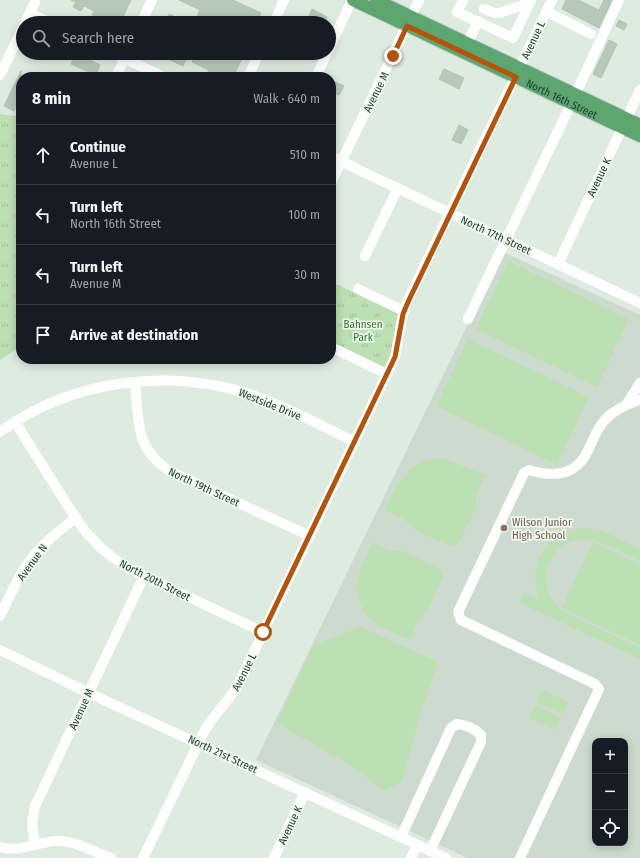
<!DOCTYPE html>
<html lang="en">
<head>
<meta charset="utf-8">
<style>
  :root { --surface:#171b24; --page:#242831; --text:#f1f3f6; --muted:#9ea1a6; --line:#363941 }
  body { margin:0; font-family:"Fira Sans Condensed",sans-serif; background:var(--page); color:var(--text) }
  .controls { position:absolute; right:12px; bottom:12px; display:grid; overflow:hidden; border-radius:8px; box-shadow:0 2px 10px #0003 }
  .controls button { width:36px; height:36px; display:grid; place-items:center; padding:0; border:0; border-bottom:1px solid var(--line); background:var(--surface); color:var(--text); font:20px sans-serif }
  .stop { position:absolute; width:12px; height:12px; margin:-9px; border:3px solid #b45309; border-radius:50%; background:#fff }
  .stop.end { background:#b45309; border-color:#fff; box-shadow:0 1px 4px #0008 }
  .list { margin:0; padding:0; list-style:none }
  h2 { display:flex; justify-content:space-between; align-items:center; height:52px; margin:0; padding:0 16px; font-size:17px }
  h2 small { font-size:13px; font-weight:400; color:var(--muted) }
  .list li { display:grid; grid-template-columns:26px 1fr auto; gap:12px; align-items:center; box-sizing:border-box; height:60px; padding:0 16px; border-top:1px solid var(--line) }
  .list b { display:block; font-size:15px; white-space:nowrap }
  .list p { margin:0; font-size:13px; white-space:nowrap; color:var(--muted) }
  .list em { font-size:13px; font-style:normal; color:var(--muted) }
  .icon { flex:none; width:22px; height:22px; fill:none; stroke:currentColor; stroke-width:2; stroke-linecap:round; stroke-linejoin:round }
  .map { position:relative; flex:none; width:640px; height:858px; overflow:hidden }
  .search { position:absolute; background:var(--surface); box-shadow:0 2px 10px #0003; left:16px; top:16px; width:320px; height:44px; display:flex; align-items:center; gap:10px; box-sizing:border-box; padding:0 14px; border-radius:22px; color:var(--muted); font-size:15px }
  .panel { position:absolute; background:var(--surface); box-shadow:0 2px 10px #0003; left:16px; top:72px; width:320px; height:292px; border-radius:16px }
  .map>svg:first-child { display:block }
</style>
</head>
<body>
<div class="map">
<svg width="640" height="858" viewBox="0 0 640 858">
  <defs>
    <pattern id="park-tufts" width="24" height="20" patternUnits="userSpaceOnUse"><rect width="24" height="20" fill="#bcdfb3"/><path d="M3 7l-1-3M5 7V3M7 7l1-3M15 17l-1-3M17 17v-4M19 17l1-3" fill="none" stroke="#a1c09a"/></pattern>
  </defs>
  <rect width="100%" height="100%" fill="#deebdf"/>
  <path fill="#ccdbcd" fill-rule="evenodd" d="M 503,252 L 640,315 L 640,858 L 468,858 L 256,760 ZM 595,741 L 625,741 L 625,843 L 595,843 Z"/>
  <g fill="#bcdfb3">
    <polygon points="508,261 629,319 597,387 476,329"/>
    <polygon points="468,339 589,397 557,465 436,406"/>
    <polygon points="427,459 446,459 485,475 476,494 476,508 458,544 450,546 415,530 405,520 385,510 395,489 411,469"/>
    <path d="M 588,528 L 604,532 L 640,549 L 640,561 C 627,555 600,539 586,539 C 552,538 533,579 556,604 C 565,614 578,619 590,624 C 607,632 623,640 640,648 L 640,659 L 520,603 L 524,594 L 540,600 C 537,590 534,580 536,569 C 539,550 557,532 576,529 C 580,528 584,528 588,528 Z"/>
    <polygon points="372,542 390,551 404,551 440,569 443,577 428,609 418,620 410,640 377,625 366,615 360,603 356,590 358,577"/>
    <polygon points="593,542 640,564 640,645 562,608"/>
    <polygon points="361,627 438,662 420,715 402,781 384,791 352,766 277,723 314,645"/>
    <polygon points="542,690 568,702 562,714 536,702"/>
    <polygon points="535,705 560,718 555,730 529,718"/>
  </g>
  <g fill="url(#park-tufts)">
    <polygon points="0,114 21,117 21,346 0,360"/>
    <polygon points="331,282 403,314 387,374 331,350"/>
  </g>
  <g fill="#b6c9b9" stroke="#afc5b2">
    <polygon points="71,0 131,0 120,23 115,23 102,17 99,23 89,23 94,11 84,6 81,11 73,7 76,2"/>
    <polygon points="179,0 233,0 261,13 256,23 194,23 200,10"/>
    <polygon points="566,0 578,0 599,10 604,0 612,0 599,28 562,9"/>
    <polygon points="312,9 327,17 324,23 306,23"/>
    <polygon points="169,14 189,23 165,23"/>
    <polygon points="619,20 627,24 624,30 616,26"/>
    <polygon points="609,40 617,44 601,78 593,74"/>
    <polygon points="156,53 182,53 188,56 183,66"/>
    <polygon points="196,53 236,53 243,56 233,77 205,77 209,70 192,62"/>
    <polygon points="76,54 100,65 96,75 71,64"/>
    <polygon points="444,69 464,78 459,89 439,79"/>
    <polygon points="21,71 21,95 14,111 4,106"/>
    <polygon points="335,82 344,86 339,95 331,91"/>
    <polygon points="459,125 468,130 461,144 452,140"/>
  </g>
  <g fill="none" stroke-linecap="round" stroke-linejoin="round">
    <defs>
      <g id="major">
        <path id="s1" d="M 353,0 L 640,136"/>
        <polyline points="376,0 640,125"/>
      </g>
    </defs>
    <use href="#major" stroke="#c0c9c2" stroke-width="14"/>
    <polyline stroke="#7ab387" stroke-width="1.5" stroke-dasharray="2 3" stroke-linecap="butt" points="21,239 19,244 21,248"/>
    <g stroke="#fff" stroke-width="10">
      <polyline points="463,0 457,12 513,38 531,0"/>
      <polyline points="484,9 495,13 499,13 529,3"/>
      <polyline points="547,12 591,34"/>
      <polyline points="30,13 50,23"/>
      <polyline points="25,23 35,2"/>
      <polyline points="141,23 152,0"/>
      <polyline points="274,23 284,0"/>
      <polyline points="329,49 352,0"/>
      <polyline points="464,50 478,21"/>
      <polyline points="113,53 164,77"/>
      <polyline points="0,75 23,27"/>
      <polyline points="116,77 127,53"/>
      <polyline points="248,77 259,53"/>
      <polyline points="316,77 327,53"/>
      <polyline points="331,156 363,172 640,303"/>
      <polyline points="331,183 419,0"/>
      <polyline points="365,256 398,188"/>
      <polyline points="558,264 640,90"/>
      <polyline points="358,289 404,311"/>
      <polyline points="468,319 571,104 619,0"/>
      <polyline points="331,347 387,374"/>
      <path d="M 135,382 C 139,420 134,447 169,471 L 310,536"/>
      <polyline points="640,383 626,405 640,400"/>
      <polyline points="15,422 68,506 85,531 100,547 112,557 125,566 144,576 263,632"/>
      <path d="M 0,432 C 72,379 171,367 255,396 C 289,408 322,426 355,442"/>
      <path d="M 0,616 C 7,602 14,586 22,572 C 35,550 55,533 76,518"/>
      <polyline points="0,650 93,695 446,858"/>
      <path d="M 401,837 L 451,728 L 457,724 C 467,725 474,728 481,735 L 481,742 L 430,851"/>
      <polyline points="35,845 32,824 35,806 144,576"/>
      <path d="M 0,847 C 23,853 36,841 58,841 C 76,841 94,852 111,858"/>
      <polyline points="143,858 205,730 210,722 236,689 395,357 403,314 407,302 552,0"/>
      <polyline points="274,858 305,792"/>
      <polyline points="411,858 417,845"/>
      <path d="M 520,858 L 599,689 L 595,684 L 461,620 L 458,612 L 524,473 L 529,470 C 548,476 570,477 583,459 C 591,448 594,432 604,421 C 610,414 618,409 626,405"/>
    </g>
    <use href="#major" stroke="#5da672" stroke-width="12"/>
  </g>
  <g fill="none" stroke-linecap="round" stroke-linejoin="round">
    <polyline stroke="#b45309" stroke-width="5" points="263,632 395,357 403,314 408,302 516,77 407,26 393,56"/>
  </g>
  <circle fill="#8d6e63" stroke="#eef8ef" stroke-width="1.5" cx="504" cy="528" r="4"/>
  <g text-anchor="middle" stroke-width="3.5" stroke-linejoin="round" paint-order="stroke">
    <g font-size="11" fill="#1d3d26" stroke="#eef8ef">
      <text transform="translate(533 40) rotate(-65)" y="4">Avenue L</text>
      <text transform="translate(376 92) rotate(-64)" y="4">Avenue M</text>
      <text dy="4" stroke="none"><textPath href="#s1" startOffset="231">North 16th Street</textPath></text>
      <text transform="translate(599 177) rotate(-65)" y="4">Avenue K</text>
      <text transform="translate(496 235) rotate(25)" y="4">North 17th Street</text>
      <text transform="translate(270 404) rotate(22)" y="4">Westside Drive</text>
      <text transform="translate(204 487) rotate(25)" y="4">North 19th Street</text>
      <text transform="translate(32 562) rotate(-54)" y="4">Avenue N</text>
      <text transform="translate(155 580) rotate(27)" y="4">North 20th Street</text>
      <text transform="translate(244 672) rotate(-63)" y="4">Avenue L</text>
      <text transform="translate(81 709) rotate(-65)" y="4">Avenue M</text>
      <text transform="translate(223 754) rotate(25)" y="4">North 21st Street</text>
      <text transform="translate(290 825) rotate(-65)" y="4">Avenue K</text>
    </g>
    <g font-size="11" fill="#297823" stroke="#eef8ef">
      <text x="363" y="328">Bahnsen<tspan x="363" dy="13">Park</tspan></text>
    </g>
    <g font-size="11" fill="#785e54" stroke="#eef8ef" text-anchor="start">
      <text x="512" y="526">Wilson Junior<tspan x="512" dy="13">High School</tspan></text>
    </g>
  </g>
</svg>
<div class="controls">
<button>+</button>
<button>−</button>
<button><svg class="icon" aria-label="locate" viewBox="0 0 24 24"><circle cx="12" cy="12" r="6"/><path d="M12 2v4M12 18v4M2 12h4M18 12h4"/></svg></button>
</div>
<div class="stop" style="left:263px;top:632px"></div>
<div class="stop end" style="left:393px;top:56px"></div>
<div class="search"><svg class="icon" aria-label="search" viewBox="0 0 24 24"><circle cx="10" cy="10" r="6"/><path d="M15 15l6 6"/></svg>Search here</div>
<section class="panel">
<h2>8 min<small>Walk · 640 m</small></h2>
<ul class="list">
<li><svg class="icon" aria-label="ahead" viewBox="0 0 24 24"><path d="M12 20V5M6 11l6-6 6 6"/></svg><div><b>Continue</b><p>Avenue L</p></div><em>510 m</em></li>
<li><svg class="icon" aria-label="left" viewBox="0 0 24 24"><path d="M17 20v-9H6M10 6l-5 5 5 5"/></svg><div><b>Turn left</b><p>North 16th Street</p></div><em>100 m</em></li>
<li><svg class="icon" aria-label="left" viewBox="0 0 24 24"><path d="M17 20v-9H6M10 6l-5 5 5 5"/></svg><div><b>Turn left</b><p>Avenue M</p></div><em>30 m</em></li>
<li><svg class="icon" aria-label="arrive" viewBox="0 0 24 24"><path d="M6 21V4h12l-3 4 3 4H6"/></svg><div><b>Arrive at destination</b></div></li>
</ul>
</section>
</div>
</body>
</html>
